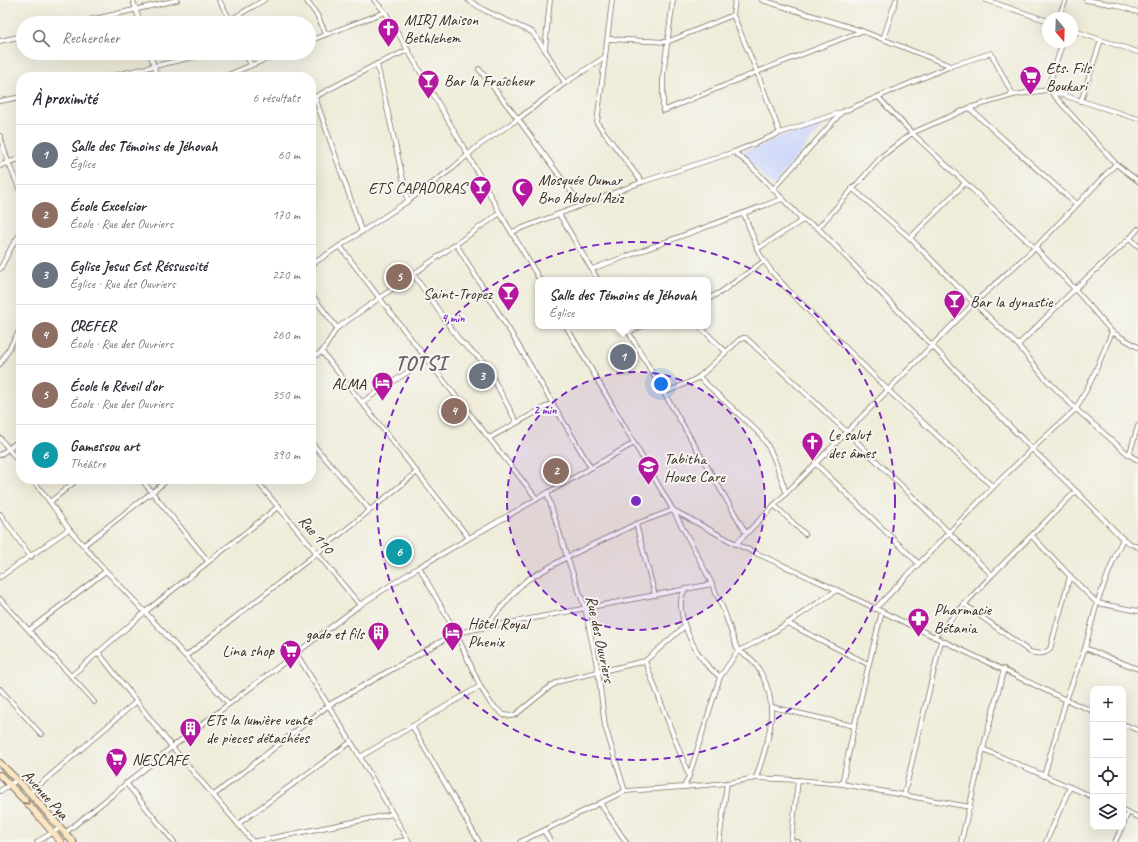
<!DOCTYPE html>
<html lang="fr">
<head>
<meta charset="utf-8">
<style>
  :root { --surface:#fff; --page:#f7f7f7; --text:#2b2b33; --muted:#7c7c81; --line:#e1e1e2; --accent:#b5179e }
  body { margin:0; font-family:Caveat,sans-serif; background:var(--page); color:var(--text) }
  .controls { position:absolute; right:12px; bottom:12px; display:grid; overflow:hidden; border-radius:8px; box-shadow:0 4px 16px #0002 }
  .controls button { width:36px; height:36px; display:grid; place-items:center; padding:0; border:0; border-bottom:1px solid var(--line); background:var(--surface); color:var(--text); font:20px sans-serif }
  .compass { position:absolute; left:1042px; top:12px; width:36px; height:36px; border-radius:50%; background:var(--surface); box-shadow:0 4px 16px #0002; rotate:161deg }
  .you { position:absolute; left:661px; top:384px; width:14px; height:14px; margin:-10px; border:3px solid #fff; border-radius:50%; background:#1a73e8; box-shadow:0 0 0 6px #1a73e833 }
  .badge { display:grid; place-items:center; width:26px; height:26px; border-radius:50%; background:var(--accent); color:#fff; font-size:13px; font-weight:700 }
  .pin { position:absolute; translate:-50% -50%; border:2px solid #fff; box-shadow:0 1px 4px #0006 }
  .popup { position:absolute; left:535px; top:277px; width:176px; height:52px; box-sizing:border-box; display:grid; place-content:center; border-radius:8px; background:var(--surface); filter:drop-shadow(0 1px 3px #0005); font-size:13px; white-space:nowrap; color:var(--muted) }
  .popup b { font-size:15px; color:var(--text) }
  .popup::after { content:''; position:absolute; left:50%; top:100%; margin-left:-8px; border:8px solid transparent; border-top-color:var(--surface) }
  .list { margin:0; padding:0; list-style:none }
  h2 { display:flex; justify-content:space-between; align-items:center; height:52px; margin:0; padding:0 16px; font-size:17px }
  h2 small { font-size:13px; font-weight:400; color:var(--muted) }
  .list li { display:grid; grid-template-columns:26px 1fr auto; gap:12px; align-items:center; box-sizing:border-box; height:60px; padding:0 16px; border-top:1px solid var(--line) }
  .list b { display:block; font-size:15px; white-space:nowrap }
  .list p { margin:0; font-size:13px; white-space:nowrap; color:var(--muted) }
  .list em { font-size:13px; font-style:normal; color:var(--muted) }
  .icon { flex:none; width:22px; height:22px; fill:none; stroke:currentColor; stroke-width:2; stroke-linecap:round; stroke-linejoin:round }
  .map { position:relative; flex:none; width:1138px; height:842px; overflow:hidden }
  .search { position:absolute; background:var(--surface); box-shadow:0 4px 16px #0002; left:16px; top:16px; width:300px; height:44px; display:flex; align-items:center; gap:10px; box-sizing:border-box; padding:0 14px; border-radius:22px; color:var(--muted); font-size:15px }
  .panel { position:absolute; background:var(--surface); box-shadow:0 4px 16px #0002; left:16px; top:72px; width:300px; height:412px; border-radius:16px }
  .map>svg:first-child { display:block }
</style>
</head>
<body>
<div class="map">
<svg width="1138" height="842" viewBox="0 0 1138 842">
  <rect width="100%" height="100%" fill="#f6f6f2"/>
  <filter id="ink" filterUnits="userSpaceOnUse"><feTurbulence type="fractalNoise" baseFrequency=".025" numOctaves="2"/><feDisplacementMap in="SourceGraphic" scale="8" xChannelSelector="R" yChannelSelector="G"/><feConvolveMatrix kernelMatrix="1 2 1 2 8 2 1 2 1" color-interpolation-filters="sRGB"/></filter>
  <filter id="wash" filterUnits="userSpaceOnUse"><feTurbulence type="fractalNoise" baseFrequency=".012" numOctaves="4" result="noise"/><feDisplacementMap in="SourceGraphic" scale="16" xChannelSelector="R" yChannelSelector="G"/><feGaussianBlur stdDeviation="0.9" result="paint"/><feColorMatrix in="noise" values="0 0 0 0 0 0 0 0 0 0 0 0 0 0 0 0 0 1.4 0 .05"/><feComposite in="paint" operator="in"/></filter>
  <g filter="url(#wash)">
    <rect width="100%" height="100%" fill="#efecd9"/>
    <polygon fill="#d1d9f9" points="817,122 821,127 773,186 741,153"/>
  </g>
  <g filter="url(#ink)">
    <g fill="none" stroke-linecap="round" stroke-linejoin="round">
      <defs>
        <g id="minor">
          <polyline points="133,0 140,23"/>
          <polyline points="219,0 232,23"/>
          <polyline points="306,0 317,15 326,34"/>
          <polyline points="374,0 385,12 398,33 468,155 500,213 540,280"/>
          <polyline points="468,0 486,11 532,32 545,50 565,83"/>
          <polyline points="612,0 597,123 642,182"/>
          <polyline points="673,0 663,76 663,111 757,72 862,31"/>
          <polyline points="735,0 733,15 757,72 780,133"/>
          <polyline points="762,0 862,31 951,66"/>
          <polyline points="986,0 1048,21"/>
          <polyline points="1086,0 1116,5 1138,12"/>
          <polyline points="1058,18 1066,0"/>
          <polyline points="230,20 264,0"/>
          <polyline points="77,23 177,0"/>
          <polyline points="1072,30 1101,40"/>
          <polyline points="608,39 667,42 733,15"/>
          <polyline points="883,39 896,0"/>
          <polyline points="0,41 23,36"/>
          <polyline points="309,41 385,12"/>
          <polyline points="545,49 550,0"/>
          <polyline points="150,53 157,77"/>
          <polyline points="245,53 251,65"/>
          <polyline points="377,64 408,201"/>
          <polyline points="479,69 518,119 581,205"/>
          <polyline points="107,77 198,56"/>
          <polyline points="223,77 281,53"/>
          <polyline points="1047,90 1063,42"/>
          <polyline points="1050,91 1116,164 1138,181"/>
          <polyline points="315,97 362,232"/>
          <polyline points="878,97 912,133 1035,248 1075,289 1112,332 1138,347"/>
          <polyline points="311,99 377,64 408,50"/>
          <polyline points="0,101 21,97"/>
          <polyline points="1081,101 1101,40 1138,52"/>
          <polyline points="969,108 1076,204"/>
          <polyline points="0,136 8,162 21,193"/>
          <polyline points="734,152 750,165 803,220 818,228 1032,449 1076,491 1123,539 1131,544 1138,547"/>
          <polyline points="0,166 8,162 21,159"/>
          <polyline points="852,188 910,238 974,303 1018,345 1044,377 1076,409 1129,455 1138,460"/>
          <polyline points="773,189 841,113"/>
          <polyline points="559,214 598,280"/>
          <polyline points="744,214 760,255 772,272 789,291 888,390 993,487"/>
          <polyline points="818,228 882,156 912,133 969,108 1013,95 1047,90 1138,119"/>
          <polyline points="512,232 642,182 734,152 780,133 842,112 951,66 991,53 1013,95"/>
          <polyline points="910,238 965,183"/>
          <polyline points="1130,238 1138,246"/>
          <polyline points="456,244 511,333 591,468"/>
          <path d="M 340,246 C 404,332 471,415 537,499"/>
          <polyline points="757,249 803,220"/>
          <polyline points="311,255 315,262"/>
          <polyline points="311,265 408,201 453,168 478,146 518,119 565,83 605,57"/>
          <polyline points="0,269 12,246 21,233"/>
          <polyline points="592,269 782,199"/>
          <polyline points="413,274 460,341 485,363 517,423"/>
          <polyline points="311,294 337,328"/>
          <polyline points="708,299 721,292 764,261"/>
          <path d="M 566,326 L 673,510 L 694,549 L 712,584 L 724,611 L 738,651 C 773,635 805,611 837,590"/>
          <polyline points="625,326 746,533"/>
          <polyline points="699,326 726,352"/>
          <polyline points="629,332 643,326"/>
          <polyline points="1018,345 1075,289 1130,238 1138,229"/>
          <polyline points="322,352 469,538"/>
          <polyline points="311,358 322,352 337,328 500,213"/>
          <polyline points="0,364 21,328"/>
          <path d="M 699,377 L 758,432 C 773,449 779,472 786,493"/>
          <polyline points="664,393 692,381 699,377 739,340 743,338 746,338 847,432 992,575"/>
          <polyline points="362,402 426,360"/>
          <polyline points="0,438 21,465"/>
          <polyline points="489,438 553,403"/>
          <polyline points="311,442 370,510"/>
          <polyline points="0,455 21,439"/>
          <polyline points="1129,455 1138,426"/>
          <polyline points="815,463 918,563"/>
          <polyline points="32,479 50,502 69,529 106,571 145,612 229,704"/>
          <polyline points="141,479 208,561"/>
          <polyline points="255,479 360,605"/>
          <polyline points="547,493 567,557 585,608 598,671 605,726 625,791"/>
          <polyline points="50,502 78,479"/>
          <polyline points="774,505 805,534"/>
          <polyline points="0,514 31,557"/>
          <polyline points="636,524 655,595"/>
          <polyline points="1032,536 1070,576 1097,603 1138,611"/>
          <polyline points="736,544 974,303 1035,248 1116,164"/>
          <polyline points="84,545 169,479"/>
          <polyline points="419,567 456,633 480,686 488,699 491,704 504,715 511,716 515,715 551,686 560,681 645,661"/>
          <polyline points="0,577 69,529"/>
          <path d="M 685,590 C 683,593 681,597 681,601 C 679,620 694,650 706,664 C 710,669 716,673 720,677"/>
          <polyline points="0,599 71,676 94,702"/>
          <path d="M 964,604 L 1030,652 C 1038,654 1044,655 1050,649 L 1070,576"/>
          <polyline points="875,609 993,487 1032,449 1076,409 1092,379 1112,332"/>
          <polyline points="787,623 868,664"/>
          <polyline points="685,626 645,661 689,776"/>
          <polyline points="484,628 518,588 527,580 567,557 636,524 673,510 736,544 837,590 1066,700 1093,711"/>
          <polyline points="29,630 106,571"/>
          <polyline points="934,637 992,575 1076,491"/>
          <polyline points="1085,648 1138,669"/>
          <polyline points="98,652 172,747 238,824 253,842"/>
          <polyline points="296,653 356,750 409,842"/>
          <polyline points="186,656 317,553 417,472"/>
          <polyline points="71,676 145,612 279,506"/>
          <polyline points="0,689 41,734"/>
          <polyline points="772,707 854,726"/>
          <polyline points="1123,724 1138,730"/>
          <polyline points="412,726 479,842"/>
          <polyline points="983,749 1093,797"/>
          <polyline points="360,757 480,686"/>
          <polyline points="1044,776 1066,700 1085,648 1097,603 1117,551 1123,539"/>
          <polyline points="126,783 174,842"/>
          <path d="M 842,784 C 854,726 867,669 882,612"/>
          <path d="M 684,787 L 689,776 L 720,677 L 738,651 C 753,658 755,662 763,677 C 780,710 767,745 756,778"/>
          <polyline points="0,791 17,780"/>
          <polyline points="30,793 137,701"/>
          <polyline points="214,795 329,705 456,633 712,584"/>
          <polyline points="904,795 941,641"/>
          <polyline points="600,803 626,842"/>
          <polyline points="1123,810 1138,817"/>
          <polyline points="238,824 351,742"/>
          <polyline points="1123,824 1128,813"/>
          <polyline points="544,831 551,842"/>
          <polyline points="65,833 172,747 360,605 419,567 634,443"/>
          <polyline points="791,841 798,842"/>
          <polyline points="37,842 60,828"/>
          <polyline points="252,842 393,814"/>
          <polyline points="395,842 407,840"/>
          <polyline points="520,842 625,791 684,787 727,783 756,778 798,780 842,784 970,807"/>
          <polyline points="719,842 727,783"/>
          <polyline points="791,842 798,780"/>
          <polyline points="961,842 983,749 1004,669"/>
          <polyline points="1046,842 1070,787"/>
          <polyline points="1115,842 1122,827"/>
        </g>
        <g id="secondary">
          <polyline points="0,763 30,793 73,842"/>
          <polyline points="0,775 29,805 61,842"/>
        </g>
      </defs>
      <use href="#minor" stroke="#7a6e5f" stroke-width="5.5"/>
      <use href="#secondary" stroke="#7a6e5f" stroke-width="8"/>
      <use href="#minor" stroke="#fff" stroke-width="4"/>
      <use href="#secondary" stroke="#fbe6c4" stroke-width="6"/>
    </g>
    <defs><path id="oneway-chevron" d="M-2-3.5L2.5 0L-2 3.5" fill="none" stroke-width="1.6" stroke-linecap="round" stroke-linejoin="round"/></defs>
    <use stroke="#9b8871" href="#oneway-chevron" transform="translate(27 802) rotate(48)"/>
  </g>
  <circle cx="636" cy="501" r="129" fill="#7b2cbf" fill-opacity=".12"/>
  <g fill="none" stroke="#7b2cbf" stroke-width="2" stroke-dasharray="7 5">
    <circle cx="636" cy="501" r="129"/>
    <circle cx="636" cy="501" r="259"/>
  </g>
  <defs>
    <symbol id="church-pin" viewBox="-11 -11 22 30"><path d="M0 17L-7.5 6A9.5 9.5 0 1 1 7.5 6Z" fill="#b5179e" stroke="#f6f6f2"/><path d="M-1.2-6h2.4v3.5h3.3v2.4h-3.3V6h-2.4V-.1h-3.3v-2.4h3.3Z" fill="#fff"/></symbol>
    <symbol id="supermarket-pin" viewBox="-11 -11 22 30"><path d="M0 17L-7.5 6A9.5 9.5 0 1 1 7.5 6Z" fill="#b5179e" stroke="#f6f6f2"/><path d="M-6-5.5h2.5l.6 2H6L4.5 2H-2.5L-4.4-4H-6ZM-1.5 3.2a1.3 1.3 0 1 0 .1 0ZM3 3.2a1.3 1.3 0 1 0 .1 0Z" fill="#fff"/></symbol>
    <symbol id="bar-pin" viewBox="-11 -11 22 30"><path d="M0 17L-7.5 6A9.5 9.5 0 1 1 7.5 6Z" fill="#b5179e" stroke="#f6f6f2"/><path d="M-6-5H6L.8 .8V4.5H3.5V6h-7V4.5H-.8V.8Z" fill="#fff"/></symbol>
    <symbol id="mosque-pin" viewBox="-11 -11 22 30"><path d="M0 17L-7.5 6A9.5 9.5 0 1 1 7.5 6Z" fill="#b5179e" stroke="#f6f6f2"/><path d="M3.5-4.9A6 6 0 1 0 3.5 4.9A5 5 0 1 1 3.5-4.9Z" fill="#fff"/></symbol>
    <symbol id="hotel-pin" viewBox="-11 -11 22 30"><path d="M0 17L-7.5 6A9.5 9.5 0 1 1 7.5 6Z" fill="#b5179e" stroke="#f6f6f2"/><path d="M-6-4.5h1.5V1H6V5H4.5V3h-9V5H-6ZM-4 0a1.8 1.8 0 1 1 3.6 0ZM.5 0V-2.5h3Q6-2.5 6 0Z" fill="#fff"/></symbol>
    <symbol id="school-pin" viewBox="-11 -11 22 30"><path d="M0 17L-7.5 6A9.5 9.5 0 1 1 7.5 6Z" fill="#b5179e" stroke="#f6f6f2"/><path d="M0-5L7-2L0 1L-7-2ZM-4 1L0 2.5L4 1V4Q0 6-4 4Z" fill="#fff"/></symbol>
    <symbol id="pharmacy-pin" viewBox="-11 -11 22 30"><path d="M0 17L-7.5 6A9.5 9.5 0 1 1 7.5 6Z" fill="#b5179e" stroke="#f6f6f2"/><path d="M-2-6h4v4h4v4h-4v4h-4v-4h-4v-4h4Z" fill="#fff"/></symbol>
    <symbol id="building-pin" viewBox="-11 -11 22 30"><path d="M0 17L-7.5 6A9.5 9.5 0 1 1 7.5 6Z" fill="#b5179e" stroke="#f6f6f2"/><path d="M-4-6H4V6H1V3H-1V6H-4ZM-2.5-4.3h1.7v1.8h-1.7ZM.8-4.3h1.7v1.8H.8ZM-2.5-1h1.7V.8h-1.7ZM.8-1h1.7V.8H.8Z" fill="#fff"/></symbol>
  </defs>
  <g fill-rule="evenodd">
    <use href="#church-pin" x="376" y="16" width="25" height="34"/>
    <use href="#supermarket-pin" x="1018" y="64" width="25" height="34"/>
    <use href="#bar-pin" x="416" y="68" width="25" height="34"/>
    <use href="#bar-pin" x="468" y="174" width="25" height="34"/>
    <use href="#mosque-pin" x="510" y="176" width="25" height="34"/>
    <use href="#bar-pin" x="496" y="280" width="25" height="34"/>
    <use href="#bar-pin" x="942" y="288" width="25" height="34"/>
    <use href="#hotel-pin" x="370" y="370" width="25" height="34"/>
    <use href="#church-pin" x="800" y="430" width="25" height="34"/>
    <use href="#school-pin" x="636" y="454" width="25" height="34"/>
    <use href="#pharmacy-pin" x="906" y="606" width="25" height="34"/>
    <use href="#hotel-pin" x="440" y="620" width="25" height="34"/>
    <use href="#building-pin" x="366" y="620" width="25" height="34"/>
    <use href="#supermarket-pin" x="278" y="638" width="25" height="34"/>
    <use href="#building-pin" x="178" y="716" width="25" height="34"/>
    <use href="#supermarket-pin" x="104" y="746" width="25" height="34"/>
  </g>
  <g text-anchor="middle" stroke-width="4" stroke-linejoin="round" paint-order="stroke">
    <g font-size="16" fill="#3b2a1e" stroke="#f6f6f2" text-anchor="start">
      <text x="404" y="25">MIRJ Maison<tspan x="404" dy="18">Bethlehem</tspan></text>
      <text x="1046" y="73">Ets. Fils<tspan x="1046" dy="18">Boukari</tspan></text>
      <text x="444" y="86">Bar la Fraîcheur</text>
      <text x="538" y="185">Mosquée Oumar<tspan x="538" dy="18">Bno Abdoul Aziz</tspan></text>
      <text x="466" y="193" text-anchor="end">ETS CAPADORAS</text>
      <text x="492" y="299" text-anchor="end">Saint-Tropez</text>
      <text x="970" y="307">Bar la dynastie</text>
      <text x="366" y="389" text-anchor="end">ALMA</text>
      <text x="828" y="440">Le salut<tspan x="828" dy="18">des âmes</tspan></text>
      <text x="664" y="464">Tabitha<tspan x="664" dy="18">House Care</tspan></text>
      <text x="934" y="615">Pharmacie<tspan x="934" dy="18">Bétania</tspan></text>
      <text x="468" y="629">Hôtel Royal<tspan x="468" dy="18">Phenix</tspan></text>
      <text x="364" y="639" text-anchor="end">gado et fils</text>
      <text x="274" y="656" text-anchor="end">Lina shop</text>
      <text x="206" y="725">ETs la lumière vente<tspan x="206" dy="18">de pieces détachées</tspan></text>
      <text x="132" y="765">NESCAFE</text>
    </g>
    <g font-size="16" fill="#3b2a1e" stroke="#f6f6f2">
      <text transform="translate(317 534) rotate(50)" y="6">Rue 110</text>
      <text transform="translate(601 639) rotate(78)" y="6">Rue des Ouvriers</text>
      <text transform="translate(46 794) rotate(48)" y="6">Avenue Pya</text>
    </g>
    <g font-size="20" font-weight="bold" letter-spacing="1" fill="#6d5b65" stroke="#f6f6f2">
      <text x="421" y="370">TOTSI</text>
    </g>
  </g>
  <circle cx="636" cy="501" r="6" fill="#7b2cbf" stroke="#f6f6f2" stroke-width="2"/>
  <g font-size="12" text-anchor="middle" font-weight="bold" fill="#7b2cbf" stroke="#f6f6f2" stroke-width="4" stroke-linejoin="round" paint-order="stroke">
    <text x="453" y="322">4 min</text>
    <text x="545" y="414">2 min</text>
  </g>
</svg>
<div class="controls">
<button>+</button>
<button>−</button>
<button><svg class="icon" aria-label="locate" viewBox="0 0 24 24"><circle cx="12" cy="12" r="6"/><path d="M12 2v4M12 18v4M2 12h4M18 12h4"/></svg></button>
<button><svg class="icon" aria-label="layers" viewBox="0 0 24 24"><path d="M12 4l9 5-9 5-9-5zM3 14l9 5 9-5"/></svg></button>
</div>
<svg class="compass" viewBox="-18 -18 36 36"><path d="M0-13l5 13h-10z" fill="#e53935"/><path d="M0 13l5-13h-10z" fill="#7c7c81"/></svg>
<div class="you"></div>
<div class="pin badge" style="left:623px;top:357px;background:#6b7280">1</div>
<div class="popup"><b>Salle des Témoins de Jéhovah</b>Église</div>
<div class="pin badge" style="left:556px;top:471px;background:#8d6e63">2</div>
<div class="pin badge" style="left:482px;top:376px;background:#6b7280">3</div>
<div class="pin badge" style="left:454px;top:411px;background:#8d6e63">4</div>
<div class="pin badge" style="left:399px;top:277px;background:#8d6e63">5</div>
<div class="pin badge" style="left:399px;top:552px;background:#0f9aa8">6</div>
<div class="search"><svg class="icon" aria-label="search" viewBox="0 0 24 24"><circle cx="10" cy="10" r="6"/><path d="M15 15l6 6"/></svg>Rechercher</div>
<section class="panel">
<h2>À proximité<small>6 résultats</small></h2>
<ul class="list">
<li><span class="badge" style="background:#6b7280">1</span><div><b>Salle des Témoins de Jéhovah</b><p>Église</p></div><em>60 m</em></li>
<li><span class="badge" style="background:#8d6e63">2</span><div><b>École Excelsior</b><p>École · Rue des Ouvriers</p></div><em>170 m</em></li>
<li><span class="badge" style="background:#6b7280">3</span><div><b>Eglise Jesus Est Réssuscité</b><p>Église · Rue des Ouvriers</p></div><em>220 m</em></li>
<li><span class="badge" style="background:#8d6e63">4</span><div><b>CREFER</b><p>École · Rue des Ouvriers</p></div><em>260 m</em></li>
<li><span class="badge" style="background:#8d6e63">5</span><div><b>École le Réveil d'or</b><p>École · Rue des Ouvriers</p></div><em>350 m</em></li>
<li><span class="badge" style="background:#0f9aa8">6</span><div><b>Gamessou art</b><p>Théâtre</p></div><em>390 m</em></li>
</ul>
</section>
</div>
</body>
</html>
